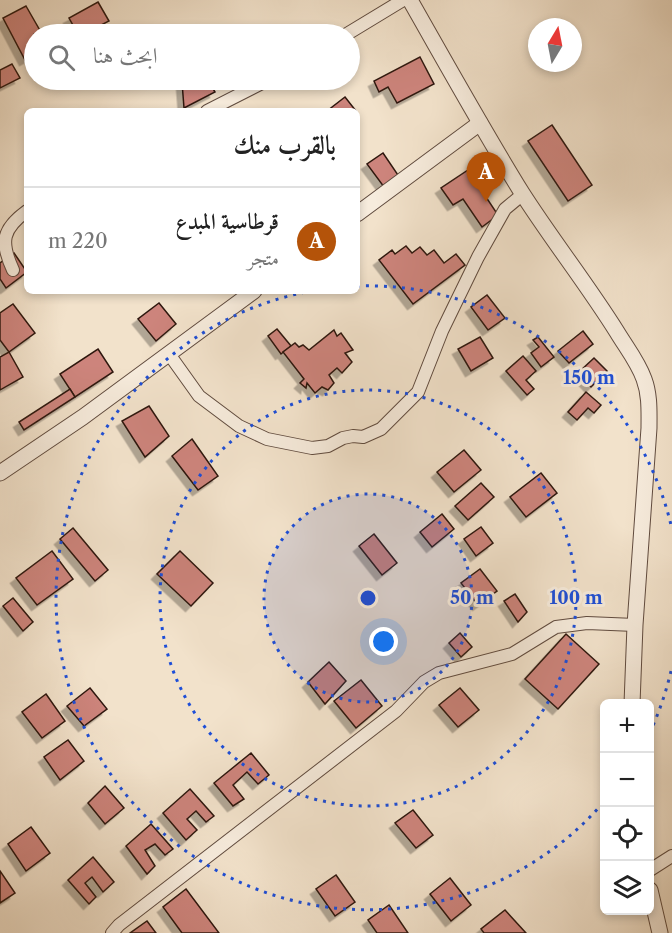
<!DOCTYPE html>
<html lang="ar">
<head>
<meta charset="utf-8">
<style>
  :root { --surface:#fff; --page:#f6f6f6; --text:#222; --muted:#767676; --line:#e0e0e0; --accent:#b45309 }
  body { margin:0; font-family:"Libre Caslon Text",Amiri,serif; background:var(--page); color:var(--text); direction:rtl }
  .controls { position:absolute; right:18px; bottom:18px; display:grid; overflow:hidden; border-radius:9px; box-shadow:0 3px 9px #0003 }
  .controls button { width:54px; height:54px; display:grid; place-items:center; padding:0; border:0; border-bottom:2px solid var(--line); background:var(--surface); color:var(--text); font:30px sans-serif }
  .compass { position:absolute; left:528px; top:18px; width:54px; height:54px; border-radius:50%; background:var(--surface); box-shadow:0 3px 9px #0003; rotate:10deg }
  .you { position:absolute; left:384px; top:642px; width:21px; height:21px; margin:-15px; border:4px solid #fff; border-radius:50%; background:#1a73e8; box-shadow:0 0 0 9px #1a73e833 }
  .badge { display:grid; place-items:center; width:39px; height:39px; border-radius:50%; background:var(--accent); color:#fff; font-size:20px; font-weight:700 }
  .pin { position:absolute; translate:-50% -50px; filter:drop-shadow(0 2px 3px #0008) }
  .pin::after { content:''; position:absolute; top:32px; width:21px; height:18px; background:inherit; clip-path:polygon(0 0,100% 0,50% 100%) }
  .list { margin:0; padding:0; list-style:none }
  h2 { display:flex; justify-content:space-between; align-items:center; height:78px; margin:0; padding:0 24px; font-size:26px }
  h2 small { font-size:20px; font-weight:400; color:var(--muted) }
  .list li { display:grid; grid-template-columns:39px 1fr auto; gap:18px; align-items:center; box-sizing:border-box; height:108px; padding:0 24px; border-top:2px solid var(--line) }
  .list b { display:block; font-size:22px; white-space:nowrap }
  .list p { margin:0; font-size:20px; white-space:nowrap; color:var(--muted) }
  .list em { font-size:20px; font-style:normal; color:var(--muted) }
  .icon { flex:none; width:33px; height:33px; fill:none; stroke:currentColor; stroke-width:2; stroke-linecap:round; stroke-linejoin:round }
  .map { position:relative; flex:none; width:672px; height:933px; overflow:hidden; direction:ltr }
  .search { position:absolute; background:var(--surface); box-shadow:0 3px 9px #0003; left:24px; top:24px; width:336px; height:66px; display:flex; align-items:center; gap:15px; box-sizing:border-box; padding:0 21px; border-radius:33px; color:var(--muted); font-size:22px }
  .panel { position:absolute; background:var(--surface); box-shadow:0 3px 9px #0003; left:24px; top:108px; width:336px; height:186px; border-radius:9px; direction:rtl }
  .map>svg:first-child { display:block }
</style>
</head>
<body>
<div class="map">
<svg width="672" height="933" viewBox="0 0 672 933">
  <defs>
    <filter id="shadow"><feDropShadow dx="-5.5" dy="5.5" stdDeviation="0" flood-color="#0004"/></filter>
  </defs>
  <rect width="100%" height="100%" fill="#f2e2cb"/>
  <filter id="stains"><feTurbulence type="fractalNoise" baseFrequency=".00333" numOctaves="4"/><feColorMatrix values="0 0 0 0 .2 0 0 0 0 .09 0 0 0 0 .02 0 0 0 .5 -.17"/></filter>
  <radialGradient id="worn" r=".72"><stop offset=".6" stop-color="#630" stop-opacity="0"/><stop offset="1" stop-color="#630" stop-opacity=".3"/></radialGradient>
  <g fill="#cd847c" stroke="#2f1910" stroke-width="1.5" filter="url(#shadow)">
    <polygon points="98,2 109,21 84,34 78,34 69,18"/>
    <polygon points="26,6 42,34 34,34 34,55 25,60 3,18"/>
    <polygon points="420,57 434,84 397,103 388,87 379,92 374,81"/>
    <polygon points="12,64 20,78 0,88 0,70"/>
    <polygon points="187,80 208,80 215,92 184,108 182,82"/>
    <polygon points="345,97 356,111 327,111"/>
    <polygon points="552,125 592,185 568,201 528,141"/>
    <polygon points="383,153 398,175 384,187 367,164"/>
    <polygon points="468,170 498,215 482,227 463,199 453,205 441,188"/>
    <polygon points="406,246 412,253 420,247 427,255 434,250 444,263 456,254 465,265 413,304 379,260 392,250 395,254"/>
    <polygon points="14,253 27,272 6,288 0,279 0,263"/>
    <polygon points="487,295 505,318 488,330 471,307"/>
    <polygon points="159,303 176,324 156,341 138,319"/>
    <polygon points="13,304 35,333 9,352 0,340 0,313"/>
    <polygon points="277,329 291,346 281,354 268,336"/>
    <polygon points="334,330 337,336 341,333 353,350 345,353 352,362 342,373 337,368 329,375 334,383 328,390 322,387 315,393 307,383 306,388 300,383 304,379 283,352 295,343 299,347 303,345 309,350"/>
    <polygon points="583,331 593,344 569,363 558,351"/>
    <polygon points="480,337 493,358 471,371 458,349"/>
    <polygon points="538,337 554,357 541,367 531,353 539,347 533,340"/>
    <polygon points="98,349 113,372 75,397 60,374"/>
    <polygon points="9,352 23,377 0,390 0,357"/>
    <polygon points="523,356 536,371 526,380 534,389 527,395 506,371"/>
    <polygon points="594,358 607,371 591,387 578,373"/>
    <polygon points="70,389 75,397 24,430 19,422"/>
    <polygon points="586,392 601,405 594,413 588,408 577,420 568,412"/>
    <polygon points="149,406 169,436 145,457 122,421"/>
    <polygon points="192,439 218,476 198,490 172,456"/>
    <polygon points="464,450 481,470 454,492 437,472"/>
    <polygon points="541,473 557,493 526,517 510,497"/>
    <polygon points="481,483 494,497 468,520 455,506"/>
    <polygon points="442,514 454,529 432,547 420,532"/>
    <polygon points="481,527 493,543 476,556 464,539"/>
    <polygon points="73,528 108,570 95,581 60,539"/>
    <polygon points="374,534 397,563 382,575 359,546"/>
    <polygon points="52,551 73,579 37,605 16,578"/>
    <polygon points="180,551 213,583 191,606 157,574"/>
    <polygon points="480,569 497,591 478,605 461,583"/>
    <polygon points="515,594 527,612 518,622 504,601"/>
    <polygon points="13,598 33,622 23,631 3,606"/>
    <polygon points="460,633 472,647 461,657 449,643"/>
    <polygon points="566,634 599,664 558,709 525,679"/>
    <polygon points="329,662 346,681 325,704 308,682"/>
    <polygon points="361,680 382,706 356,728 334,701"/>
    <polygon points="90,688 107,709 84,726 67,706"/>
    <polygon points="460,688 479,710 458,727 439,705"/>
    <polygon points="46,694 65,721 42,738 22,712"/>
    <polygon points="68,740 84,761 60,780 44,757"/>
    <polygon points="251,753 269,775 258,784 247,772 233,785 244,799 233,806 214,783"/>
    <polygon points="105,786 124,808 105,824 88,803"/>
    <polygon points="190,789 214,816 206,822 196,811 187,819 197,830 186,840 163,813"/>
    <polygon points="413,810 433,835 416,848 395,823"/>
    <polygon points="151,824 173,849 165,855 155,844 145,850 155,866 147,874 126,846"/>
    <polygon points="31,827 50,853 26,871 8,844"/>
    <polygon points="93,857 114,882 103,892 92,877 85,883 96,897 89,904 68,880"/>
    <polygon points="0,871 15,893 0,903"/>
    <polygon points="336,875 355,902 335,916 316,889"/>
    <polygon points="450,878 471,905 451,921 430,894"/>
    <polygon points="186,889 219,933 182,933 163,907"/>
    <polygon points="389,905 408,933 377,933 368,920"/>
    <polygon points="505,910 526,933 484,933 481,929"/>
    <polygon points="147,921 156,933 130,933"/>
  </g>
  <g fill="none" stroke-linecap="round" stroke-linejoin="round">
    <defs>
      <g id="minor">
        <polyline points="347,34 403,0"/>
        <polyline points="207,111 268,80"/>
        <path d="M 13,270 C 0,242 2,229 27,211"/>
        <polyline points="169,354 199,396 239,426 267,439 312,448 328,446 343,438 353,436 363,437 381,429 418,392 442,331 478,257 505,209 523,194"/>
        <polyline points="650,870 672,856"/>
        <polyline points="112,933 119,925 396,711 424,682 439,673 512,654 556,627 587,623 635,625"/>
      </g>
      <g id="tertiary">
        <path d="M 410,0 C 447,65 483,130 522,193 C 552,240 587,284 617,332 C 626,347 638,362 644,379 C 650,395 649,412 649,428 L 635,625 L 632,704"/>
        <polyline points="357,214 480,123"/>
        <polyline points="0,473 83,417 254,291"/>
        <polyline points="650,890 660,933"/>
      </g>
    </defs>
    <use href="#minor" stroke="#604b3f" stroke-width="14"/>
    <use href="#tertiary" stroke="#604b3f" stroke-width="17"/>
    <use href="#minor" stroke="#f7ecdd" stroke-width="12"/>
    <use href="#tertiary" stroke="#f7ecdd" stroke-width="15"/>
  </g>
  <circle cx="368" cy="598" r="104" fill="#1d4ed8" fill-opacity=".12"/>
  <g fill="none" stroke="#1d4ed8" stroke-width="3" stroke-dasharray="3 6">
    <circle cx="368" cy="598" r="104"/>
    <circle cx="368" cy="598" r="208"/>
    <path d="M671 671A312 312 0 0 1 650 732M603 803A312 312 0 1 1 311 291M357 286A312 312 0 0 1 671 525"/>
  </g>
  <circle cx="368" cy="598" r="9" fill="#1d4ed8" stroke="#f7ecdd" stroke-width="3"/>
  <g font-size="18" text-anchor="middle" font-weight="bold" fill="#1d4ed8" stroke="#f7ecdd" stroke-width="6" stroke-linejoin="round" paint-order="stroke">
    <text x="589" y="384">150 m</text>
    <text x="472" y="604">50 m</text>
    <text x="576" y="604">100 m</text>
  </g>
  <rect width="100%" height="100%" filter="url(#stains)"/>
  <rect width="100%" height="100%" fill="url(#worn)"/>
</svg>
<div class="controls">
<button>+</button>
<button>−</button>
<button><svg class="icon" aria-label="locate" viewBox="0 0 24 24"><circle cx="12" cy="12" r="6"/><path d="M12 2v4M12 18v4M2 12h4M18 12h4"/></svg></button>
<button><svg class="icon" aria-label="layers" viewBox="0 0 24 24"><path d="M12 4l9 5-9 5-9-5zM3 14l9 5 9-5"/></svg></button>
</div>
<svg class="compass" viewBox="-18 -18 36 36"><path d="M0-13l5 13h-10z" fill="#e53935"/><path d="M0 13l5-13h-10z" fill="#767676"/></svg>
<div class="you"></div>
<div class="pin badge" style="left:486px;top:202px">A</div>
<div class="search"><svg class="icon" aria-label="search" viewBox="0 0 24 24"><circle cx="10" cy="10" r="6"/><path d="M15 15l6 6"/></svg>ابحث هنا</div>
<section class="panel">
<h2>بالقرب منك<small></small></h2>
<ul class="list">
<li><span class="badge">A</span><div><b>قرطاسية المبدع</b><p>متجر</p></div><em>220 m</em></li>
</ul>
</section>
</div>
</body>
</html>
